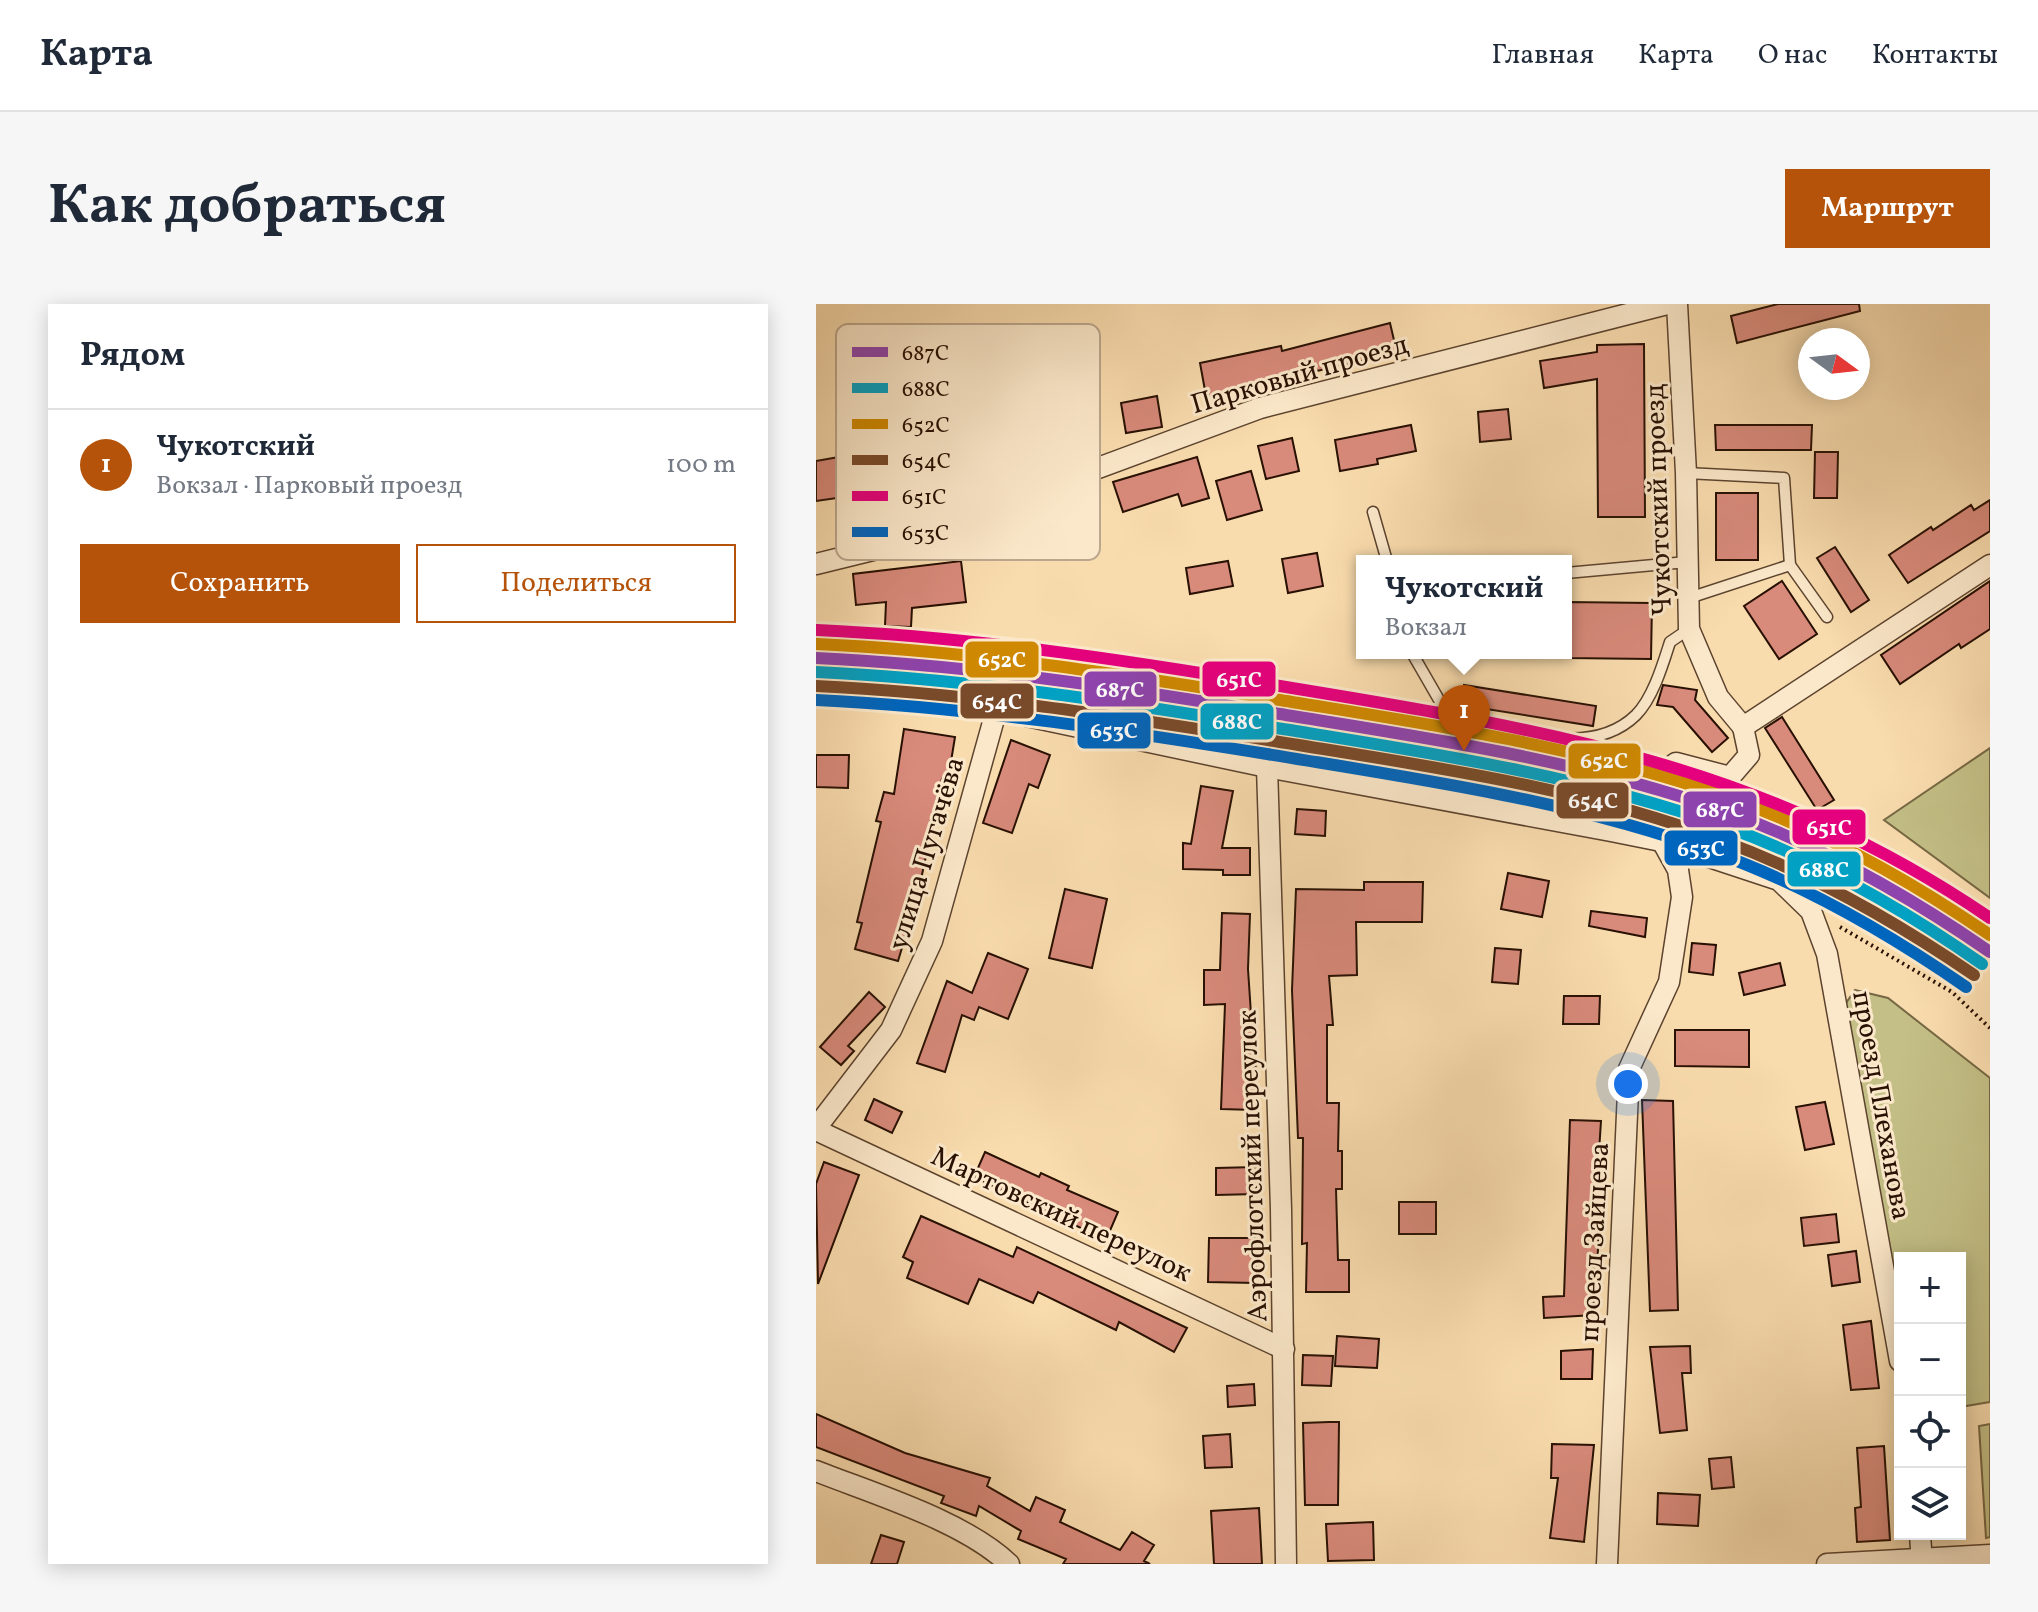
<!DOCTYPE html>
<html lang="ru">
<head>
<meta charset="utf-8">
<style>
  :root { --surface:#fff; --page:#f6f6f7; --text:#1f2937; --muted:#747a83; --line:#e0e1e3; --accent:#b45309 }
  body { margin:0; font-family:Vollkorn,serif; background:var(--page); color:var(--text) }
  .controls { position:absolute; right:24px; bottom:24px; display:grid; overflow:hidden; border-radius:0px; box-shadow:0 4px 20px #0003 }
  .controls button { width:72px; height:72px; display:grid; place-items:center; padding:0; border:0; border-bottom:2px solid var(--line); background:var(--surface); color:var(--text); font:40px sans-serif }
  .compass { position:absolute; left:982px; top:24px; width:72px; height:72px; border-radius:50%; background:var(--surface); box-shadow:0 4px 20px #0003; rotate:105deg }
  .you { position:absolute; left:812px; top:780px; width:28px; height:28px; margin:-20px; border:6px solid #fff; border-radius:50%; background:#1a73e8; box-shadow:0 0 0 12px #1a73e833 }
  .badge { display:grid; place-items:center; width:52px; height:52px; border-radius:50%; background:var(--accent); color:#fff; font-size:26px; font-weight:700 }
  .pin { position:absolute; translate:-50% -66px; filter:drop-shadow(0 2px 4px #0008) }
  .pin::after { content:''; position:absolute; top:42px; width:28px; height:24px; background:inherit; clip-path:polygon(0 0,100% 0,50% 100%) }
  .popup { position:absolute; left:540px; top:251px; width:216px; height:104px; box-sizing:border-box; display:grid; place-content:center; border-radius:0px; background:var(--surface); filter:drop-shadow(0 2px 6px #0005); font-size:26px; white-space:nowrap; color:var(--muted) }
  .popup b { font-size:30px; color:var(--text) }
  .popup::after { content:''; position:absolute; left:50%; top:100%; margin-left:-16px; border:16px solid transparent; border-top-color:var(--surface) }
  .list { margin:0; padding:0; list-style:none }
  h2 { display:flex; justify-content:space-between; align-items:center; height:104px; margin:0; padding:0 32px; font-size:34px }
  h2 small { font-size:26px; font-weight:400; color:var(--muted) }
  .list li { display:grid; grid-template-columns:52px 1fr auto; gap:24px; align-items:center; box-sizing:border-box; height:112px; padding:0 32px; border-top:2px solid var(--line) }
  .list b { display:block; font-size:30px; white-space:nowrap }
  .list p { margin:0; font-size:26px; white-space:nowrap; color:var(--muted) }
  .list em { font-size:26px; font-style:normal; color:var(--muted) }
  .actions { display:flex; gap:16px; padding:24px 32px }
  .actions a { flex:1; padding:18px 0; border:2px solid var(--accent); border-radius:0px; text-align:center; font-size:28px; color:var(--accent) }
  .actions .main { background:var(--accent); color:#fff }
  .icon { flex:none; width:44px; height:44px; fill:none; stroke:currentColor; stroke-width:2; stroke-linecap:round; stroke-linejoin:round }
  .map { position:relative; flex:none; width:1174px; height:1260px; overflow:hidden; border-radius:0px }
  header { display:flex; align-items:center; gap:48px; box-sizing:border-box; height:112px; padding:0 40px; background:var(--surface); border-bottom:2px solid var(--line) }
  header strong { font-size:38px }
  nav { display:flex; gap:44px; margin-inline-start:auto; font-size:28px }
  .intro { display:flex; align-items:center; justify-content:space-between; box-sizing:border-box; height:192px; padding:0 48px }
  h1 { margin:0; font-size:56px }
  .button { padding:20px 36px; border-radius:0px; background:var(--accent); color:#fff; font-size:28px; font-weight:700 }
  main { display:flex; gap:48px; padding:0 48px }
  aside { flex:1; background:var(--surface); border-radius:0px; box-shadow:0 4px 20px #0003 }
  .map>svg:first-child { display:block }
</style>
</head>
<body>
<header>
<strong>Карта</strong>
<nav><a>Главная</a><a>Карта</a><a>О нас</a><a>Контакты</a></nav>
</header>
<div class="intro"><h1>Как добраться</h1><a class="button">Маршрут</a></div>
<main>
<aside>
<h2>Рядом<small></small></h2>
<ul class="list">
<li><span class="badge">1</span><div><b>Чукотский</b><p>Вокзал · Парковый проезд</p></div><em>100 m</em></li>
</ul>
<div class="actions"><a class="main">Сохранить</a><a>Поделиться</a></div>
</aside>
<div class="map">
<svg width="1174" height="1260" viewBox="0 0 1174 1260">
  <rect width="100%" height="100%" fill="#f9dcae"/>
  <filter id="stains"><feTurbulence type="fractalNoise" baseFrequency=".0025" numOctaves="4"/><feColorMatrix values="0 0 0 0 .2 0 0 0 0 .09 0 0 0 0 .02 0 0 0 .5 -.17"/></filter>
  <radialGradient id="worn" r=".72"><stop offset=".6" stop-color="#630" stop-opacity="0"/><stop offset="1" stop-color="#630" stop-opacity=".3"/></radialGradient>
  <g fill="#c3bf86" stroke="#766844" stroke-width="2">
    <polygon points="1174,444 1174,594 1068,516"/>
    <polygon points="1039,686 1072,694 1174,774 1174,1098 1144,1103 1144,954 1084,954 1084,1016 1028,702"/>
    <polygon points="1174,1120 1174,1233 1170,1234 1163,1122"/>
  </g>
  <g fill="#d88a7b" stroke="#281003" stroke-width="2">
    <polygon points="962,0 1043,0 1044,7 921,39 915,12"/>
    <polygon points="574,19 581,49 390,92 384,59 465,42 466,47"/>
    <polygon points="143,31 148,72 106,78 100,37"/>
    <polygon points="828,40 829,213 782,213 781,75 728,84 724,57 781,48 781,41"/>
    <polygon points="170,86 194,90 187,124 163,120"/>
    <polygon points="341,92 346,123 310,129 305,99"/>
    <polygon points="692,105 695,135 664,138 662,108"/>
    <polygon points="247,110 254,134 223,144 216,120"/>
    <polygon points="595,121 600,147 561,155 562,160 524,167 519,136"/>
    <polygon points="899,121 996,121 995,146 900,146"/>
    <polygon points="476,134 483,167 450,175 442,142"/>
    <polygon points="150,139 159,175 127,183 118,147"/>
    <polygon points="91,141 94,163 53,169 56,189 0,197 0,157"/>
    <polygon points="999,148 1022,148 1021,194 998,194"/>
    <polygon points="381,153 393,194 366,202 362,190 307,208 297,178"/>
    <polygon points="435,167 446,206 411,216 400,177"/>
    <rect x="900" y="189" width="42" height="67"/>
    <polygon points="1174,196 1174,227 1092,279 1073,251 1115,223 1117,226 1155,201 1158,206"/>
    <polygon points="1019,243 1053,296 1035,308 1001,254"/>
    <polygon points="501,249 507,282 472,289 466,255"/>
    <polygon points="145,257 150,298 96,304 95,323 69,322 70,298 40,301 37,270"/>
    <polygon points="412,257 417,282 374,290 370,264"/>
    <polygon points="966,277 1001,330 963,355 928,302"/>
    <polygon points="1174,277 1174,325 1145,344 1143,340 1084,380 1065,351"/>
    <polygon points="750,298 836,299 835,355 750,354"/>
    <polygon points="648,381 780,402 777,422 645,401"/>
    <polygon points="847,381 881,386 879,396 912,434 896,448 857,403 841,401"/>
    <polygon points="966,413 1018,496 1001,506 949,424"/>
    <polygon points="88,425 139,433 132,476 126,475 109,538 113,538 101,594 82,657 39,645 46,619 41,618 65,518 60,517 68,488 78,490"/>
    <polygon points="195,436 234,451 222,484 213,480 196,529 167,519"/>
    <polygon points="0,451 33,451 32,484 0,483"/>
    <polygon points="385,482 417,487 406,544 434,544 434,571 407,571 407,566 367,565 367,539 375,540"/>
    <polygon points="481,505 510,507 509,532 479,530"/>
    <polygon points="692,569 733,577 726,613 685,605"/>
    <polygon points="548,578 607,578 606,618 540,618 541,671 513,672 517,721 511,721 511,799 523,799 522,847 526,847 526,885 520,885 522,956 533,956 533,988 490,988 491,939 486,940 487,834 482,834 476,686 480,585 548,586"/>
    <polygon points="249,585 291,595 276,664 233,654"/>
    <polygon points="775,607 831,614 829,633 773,622"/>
    <polygon points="406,609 434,610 432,665 436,725 440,725 439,806 405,805 409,700 388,701 388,666 404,666"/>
    <polygon points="876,639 900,641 897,671 873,668"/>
    <polygon points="679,644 705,646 702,680 676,678"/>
    <polygon points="172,649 212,665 192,715 163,703 158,716 146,711 129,768 101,759 131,677 156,689"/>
    <polygon points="964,659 969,681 928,691 923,669"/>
    <polygon points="53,688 69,703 32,742 38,747 25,761 4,743"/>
    <polygon points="748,692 784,692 783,720 747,720"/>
    <polygon points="859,726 933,726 933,763 859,762"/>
    <polygon points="58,795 86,808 76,829 49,816"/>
    <polygon points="826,796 857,797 862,1006 834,1007"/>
    <polygon points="1009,798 1018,840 989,846 980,803"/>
    <polygon points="754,816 785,817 782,863 786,864 781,965 777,964 778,1011 728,1014 727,993 748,992"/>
    <polygon points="169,848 223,873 225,869 253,882 251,886 302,908 290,936 158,873"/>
    <polygon points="8,858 43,871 2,980 0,880"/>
    <polygon points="440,863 440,890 400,891 400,864"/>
    <rect x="583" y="898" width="37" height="32"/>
    <polygon points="1020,910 1023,938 988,942 985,914"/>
    <polygon points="105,912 197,953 201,943 371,1024 358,1048 303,1018 300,1026 222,988 217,999 163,975 152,1000 91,974 97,958 87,953"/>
    <polygon points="393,934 440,934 439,979 392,978"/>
    <polygon points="1040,947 1044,978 1016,982 1012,951"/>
    <polygon points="1055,1017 1063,1084 1035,1086 1027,1021"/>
    <polygon points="521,1032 563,1035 561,1064 519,1062"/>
    <polygon points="874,1042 875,1069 866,1069 871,1126 844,1129 834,1043"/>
    <polygon points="777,1045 776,1075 745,1075 745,1047"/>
    <polygon points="487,1051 517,1052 515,1082 486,1081"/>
    <polygon points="438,1080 439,1101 412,1103 411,1082"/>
    <polygon points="0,1110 89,1149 174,1174 171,1182 214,1207 220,1193 249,1206 244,1218 304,1246 316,1228 338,1241 328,1257 334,1260 247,1260 250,1255 202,1235 205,1227 163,1202 160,1212 125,1199 128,1192 0,1143"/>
    <polygon points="513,1118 523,1118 522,1201 489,1201 487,1119"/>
    <polygon points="414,1130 416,1163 389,1164 387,1132"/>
    <polygon points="736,1140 778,1141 768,1238 734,1234 742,1174 735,1174"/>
    <polygon points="1068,1142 1074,1236 1041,1238 1039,1204 1045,1203 1041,1144"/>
    <polygon points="915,1153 918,1183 896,1185 893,1155"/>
    <polygon points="842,1189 884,1191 882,1222 841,1220"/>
    <polygon points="443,1204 446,1260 398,1260 395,1207"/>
    <polygon points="557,1218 558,1256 512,1257 510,1220"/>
    <polygon points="65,1231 88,1238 81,1260 55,1260"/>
  </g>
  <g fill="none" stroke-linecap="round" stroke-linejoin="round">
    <defs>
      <g id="lane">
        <polyline points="870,169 968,174 974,261 1011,313"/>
        <polyline points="557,208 571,257"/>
        <polyline points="750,269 871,258"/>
        <polyline points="873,294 974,261"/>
        <path d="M 596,349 L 630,408 C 688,421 771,459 820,411 C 837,394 847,360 854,338 L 873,325"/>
      </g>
      <g id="street">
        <polyline points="861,0 870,169 873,325 902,393 927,423 1174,261"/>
        <polyline points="0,260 69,243 444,104 851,0"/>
        <polyline points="0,383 102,389 451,463 795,527 845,537 963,576 995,607 1011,650 1084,1057"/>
        <polyline points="451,463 465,905 470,1260"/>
        <polyline points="0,824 75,726 116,637 181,404"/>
        <polyline points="0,826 468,1045"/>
        <path d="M 0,1167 C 58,1190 148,1217 193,1260"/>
        <polyline points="1104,1230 1106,1260"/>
        <polyline points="791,1260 813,765 853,678 866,593 862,566 831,510 843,472 860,459 914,473 933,451 927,423"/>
        <polyline points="1011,1260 1174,1251"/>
      </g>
    </defs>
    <use href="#lane" stroke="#5c432e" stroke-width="13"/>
    <use href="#street" stroke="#5c432e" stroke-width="23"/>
    <g stroke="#281003" stroke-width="4" stroke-dasharray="2 4" stroke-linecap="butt">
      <polyline points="477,447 478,421"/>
      <polyline points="782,480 799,484 797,504"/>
      <polyline points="1024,623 1136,688 1174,724"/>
    </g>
    <use href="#lane" stroke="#fbe8ca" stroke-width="10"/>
    <use href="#street" stroke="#fbe8ca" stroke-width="20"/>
    <defs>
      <path id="rail-1" d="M 0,354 C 154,361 306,384 458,409 C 611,434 767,456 914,509 C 1007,543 1093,592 1174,648"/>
      <path id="rail-2" d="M 0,368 C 153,375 304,398 455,423 C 607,448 762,470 908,522 C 1000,555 1086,604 1166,660"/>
      <path id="rail-3" d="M 1,340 C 157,347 310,371 464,396 C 617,421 773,443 919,496 C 1010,529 1095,577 1174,631"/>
      <path id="rail-4" d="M 0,382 C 152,389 302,412 452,436 C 604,461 762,482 907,537 C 997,570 1079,617 1158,671"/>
      <path id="rail-5" d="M 1,326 C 157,333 310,356 464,382 C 726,425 949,460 1174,614"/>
      <path id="rail-6" d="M 0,396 C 152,403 301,426 451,450 C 602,475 755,496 900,549 C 989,581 1072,629 1150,683"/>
    </defs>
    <use href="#rail-1" stroke="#fbe8ca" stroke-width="18"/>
    <use href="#rail-2" stroke="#fbe8ca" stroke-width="18"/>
    <use href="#rail-3" stroke="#fbe8ca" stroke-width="18"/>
    <use href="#rail-4" stroke="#fbe8ca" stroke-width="18"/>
    <use href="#rail-5" stroke="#fbe8ca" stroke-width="18"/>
    <use href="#rail-6" stroke="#fbe8ca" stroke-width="18"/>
    <use href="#rail-1" stroke="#8e44ad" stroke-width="12"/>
    <use href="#rail-2" stroke="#02a1c4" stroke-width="12"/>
    <use href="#rail-3" stroke="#ce8801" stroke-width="12"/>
    <use href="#rail-4" stroke="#7a4b2a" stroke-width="12"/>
    <use href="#rail-5" stroke="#e5007d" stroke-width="12"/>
    <use href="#rail-6" stroke="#0065bd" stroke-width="12"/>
  </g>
  <g text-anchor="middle" stroke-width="6" stroke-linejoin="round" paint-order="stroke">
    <g font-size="28" fill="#281003" stroke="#fbe8ca">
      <text transform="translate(483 69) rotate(-16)" y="10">Парковый проезд</text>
      <text transform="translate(841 196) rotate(-92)" y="10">Чукотский проезд</text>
      <text transform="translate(109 549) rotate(-73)" y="10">улица Пугачёва</text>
      <text transform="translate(1067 801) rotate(80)" y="10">проезд Плеханова</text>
      <text transform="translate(435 862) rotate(-92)" y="10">Аэрофлотский переулок</text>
      <text transform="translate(246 909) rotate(25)" y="10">Мартовский переулок</text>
      <text transform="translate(777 938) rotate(-87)" y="10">проезд Зайцева</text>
    </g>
  </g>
  <rect x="20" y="20" width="264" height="236" rx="12" fill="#fbe8ca" stroke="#bca78e" stroke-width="2"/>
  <rect x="36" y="43" width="36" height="10" fill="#8e44ad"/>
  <rect x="36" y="79" width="36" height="10" fill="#02a1c4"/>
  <rect x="36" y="115" width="36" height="10" fill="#ce8801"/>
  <rect x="36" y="151" width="36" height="10" fill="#7a4b2a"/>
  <rect x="36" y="187" width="36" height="10" fill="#e5007d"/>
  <rect x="36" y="223" width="36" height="10" fill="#0065bd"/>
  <g font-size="22" fill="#281003">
    <text x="86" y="56">687С</text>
    <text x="86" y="92">688С</text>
    <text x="86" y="128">652С</text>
    <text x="86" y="164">654С</text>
    <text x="86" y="200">651С</text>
    <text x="86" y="236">653С</text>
  </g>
  <g stroke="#fbe8ca" stroke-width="3">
    <rect x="148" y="336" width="76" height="39" rx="8" fill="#ce8801"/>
    <rect x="385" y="356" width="76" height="38" rx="8" fill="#e5007d"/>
    <rect x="267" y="366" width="75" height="38" rx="8" fill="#8e44ad"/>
    <rect x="143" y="378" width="76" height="38" rx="8" fill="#7a4b2a"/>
    <rect x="383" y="398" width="76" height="39" rx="8" fill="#02a1c4"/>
    <rect x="260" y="407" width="76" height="39" rx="8" fill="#0065bd"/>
    <rect x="751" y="438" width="75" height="38" rx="8" fill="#ce8801"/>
    <rect x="739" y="477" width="75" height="39" rx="8" fill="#7a4b2a"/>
    <rect x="866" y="486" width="76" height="39" rx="8" fill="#8e44ad"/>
    <rect x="975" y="504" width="76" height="38" rx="8" fill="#e5007d"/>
    <rect x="847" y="525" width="76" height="38" rx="8" fill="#0065bd"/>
    <rect x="970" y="546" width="76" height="38" rx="8" fill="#02a1c4"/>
  </g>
  <g font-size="22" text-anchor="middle" font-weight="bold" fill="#fff">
    <text x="186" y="363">652С</text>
    <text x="423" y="383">651С</text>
    <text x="304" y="393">687С</text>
    <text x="181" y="405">654С</text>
    <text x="421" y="425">688С</text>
    <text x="298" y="434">653С</text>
    <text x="788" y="464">652С</text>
    <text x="777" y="504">654С</text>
    <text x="904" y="513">687С</text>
    <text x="1013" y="531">651С</text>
    <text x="885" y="552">653С</text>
    <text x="1008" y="573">688С</text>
  </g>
  <rect width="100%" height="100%" filter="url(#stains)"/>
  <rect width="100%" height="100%" fill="url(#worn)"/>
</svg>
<div class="controls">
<button>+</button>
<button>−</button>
<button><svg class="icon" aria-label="locate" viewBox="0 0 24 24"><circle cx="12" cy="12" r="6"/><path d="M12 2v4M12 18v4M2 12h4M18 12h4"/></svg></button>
<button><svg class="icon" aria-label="layers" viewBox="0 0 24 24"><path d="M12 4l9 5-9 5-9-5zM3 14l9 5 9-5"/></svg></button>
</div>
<svg class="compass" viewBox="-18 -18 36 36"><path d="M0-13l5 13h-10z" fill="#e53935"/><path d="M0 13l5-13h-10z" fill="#747a83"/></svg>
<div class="you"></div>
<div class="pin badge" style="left:648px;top:447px">1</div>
<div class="popup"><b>Чукотский</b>Вокзал</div>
</div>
</main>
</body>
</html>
